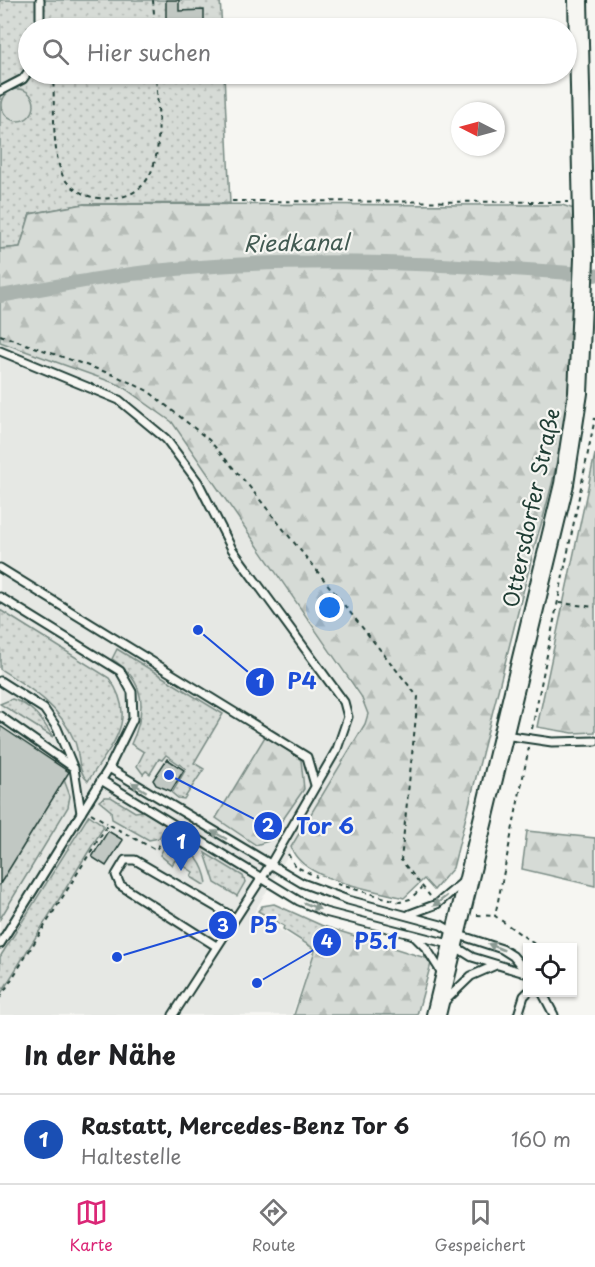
<!DOCTYPE html>
<html lang="de">
<head>
<meta charset="utf-8">
<style>
  :root { --surface:#fff; --page:#f6f6f6; --text:#202124; --muted:#757577; --line:#e0e0e0; --accent:#db2777 }
  body { margin:0; font-family:"Playpen Sans",sans-serif; background:var(--page); color:var(--text) }
  .controls { position:absolute; right:18px; bottom:18px; display:grid; overflow:hidden; border-radius:0px; box-shadow:0 2px 4px #0004 }
  .controls button { width:54px; height:54px; display:grid; place-items:center; padding:0; border:0; border-bottom:2px solid var(--line); background:var(--surface); color:var(--text); font:30px sans-serif }
  .compass { position:absolute; left:451px; top:102px; width:54px; height:54px; border-radius:50%; background:var(--surface); box-shadow:0 2px 4px #0004; rotate:276deg }
  .you { position:absolute; left:330px; top:608px; width:21px; height:21px; margin:-15px; border:4px solid #fff; border-radius:50%; background:#1a73e8; box-shadow:0 0 0 9px #1a73e833 }
  .badge { display:grid; place-items:center; width:39px; height:39px; border-radius:50%; background:var(--accent); color:#fff; font-size:20px; font-weight:700 }
  .pin { position:absolute; translate:-50% -50px; filter:drop-shadow(0 2px 3px #0008) }
  .pin::after { content:''; position:absolute; top:32px; width:21px; height:18px; background:inherit; clip-path:polygon(0 0,100% 0,50% 100%) }
  .list { margin:0; padding:0; list-style:none }
  h2 { display:flex; justify-content:space-between; align-items:center; height:78px; margin:0; padding:0 24px; font-size:26px }
  h2 small { font-size:20px; font-weight:400; color:var(--muted) }
  .list li { display:grid; grid-template-columns:39px 1fr auto; gap:18px; align-items:center; box-sizing:border-box; height:90px; padding:0 24px; border-top:2px solid var(--line) }
  .list b { display:block; font-size:22px; white-space:nowrap }
  .list p { margin:0; font-size:20px; white-space:nowrap; color:var(--muted) }
  .list em { font-size:20px; font-style:normal; color:var(--muted) }
  .icon { flex:none; width:33px; height:33px; fill:none; stroke:currentColor; stroke-width:2; stroke-linecap:round; stroke-linejoin:round }
  .map { position:relative; flex:none; width:595px; height:1015px; overflow:hidden }
  .search { position:absolute; background:var(--surface); box-shadow:0 2px 4px #0004; left:18px; right:18px; top:18px; height:66px; display:flex; align-items:center; gap:15px; box-sizing:border-box; padding:0 21px; border-radius:33px; color:var(--muted); font-size:22px }
  .sheet { height:168px; background:var(--surface) }
  nav { display:flex; justify-content:space-around; align-items:center; box-sizing:border-box; height:84px; border-top:2px solid var(--line); background:var(--surface); font-size:16px; color:var(--muted) }
  nav a { display:grid; justify-items:center; gap:3px }
  nav .on { color:var(--accent) }
  .map>svg:first-child { display:block }
</style>
</head>
<body>
<div class="map">
<svg width="595" height="1015" viewBox="0 0 595 1015">
  <defs>
    <pattern id="grass-dots" width="8" height="8" patternUnits="userSpaceOnUse" patternTransform="scale(1.5)"><rect width="8" height="8" fill="#d6dbd6"/><path d="M2 2h.1M6 6h.1" fill="none" stroke="#b7bdb8" stroke-width="1.8" stroke-linecap="round"/></pattern>
    <pattern id="forest-firs" width="22" height="20" patternUnits="userSpaceOnUse" patternTransform="scale(1.5)"><rect width="22" height="20" fill="#d6dbd6"/><path d="M5 1l3.5 6h-7zM16 11l3.5 6h-7z" fill="#b7bdb8"/></pattern>
  </defs>
  <rect width="100%" height="100%" fill="#f6f6f2"/>
  <filter id="ink" filterUnits="userSpaceOnUse"><feTurbulence type="fractalNoise" baseFrequency=".0167" numOctaves="2"/><feDisplacementMap in="SourceGraphic" scale="12" xChannelSelector="R" yChannelSelector="G"/><feConvolveMatrix kernelMatrix="1 2 1 2 8 2 1 2 1" color-interpolation-filters="sRGB"/></filter>
  <g filter="url(#ink)">
    <polygon fill="#e6e8e4" points="0,342 120,385 172,422 366,706 368,714 361,732 253,914 314,950 292,1015 0,1015"/>
    <g fill="url(#grass-dots)" stroke="#7a8c85" stroke-width="1.5">
      <polygon points="0,0 220,0 222,28 28,28 28,74 224,74 230,203 84,204 30,214 20,247 0,249"/>
      <path d="M 0,610 L 109,678 C 139,720 112,744 88,781 C 77,771 80,755 75,742 C 60,706 32,689 0,669 Z"/>
      <path d="M 117,649 L 223,714 L 194,763 L 204,769 L 184,799 L 178,798 L 172,793 L 186,769 L 166,755 L 162,760 L 159,759 L 150,774 L 146,771 L 143,774 L 137,766 L 144,752 L 131,744 C 147,710 146,681 112,659 Z"/>
      <path d="M 12,699 C 32,705 42,719 53,737 L 0,704 Z"/>
      <polygon points="63,777 70,796 68,807 0,919 0,882"/>
      <polygon points="105,797 111,797 135,812 144,811 166,825 159,838 149,840 112,819 111,811 99,801"/>
      <polygon points="89,815 103,825 103,828 0,995 0,957"/>
      <path d="M 170,837 C 191,853 202,856 207,883 L 204,885 L 191,877 L 193,872 L 175,860 L 172,865 L 160,855 Z"/>
      <polygon points="205,853 243,876 245,882 237,896 215,883"/>
      <polygon points="274,904 323,926 316,950 283,929 284,926 258,911 262,906"/>
    </g>
    <g fill="url(#forest-firs)" stroke="#7a8c85" stroke-width="1.5">
      <path d="M 84,204 L 562,205 L 574,209 C 576,327 573,427 536,541 L 453,868 L 434,890 L 424,879 L 404,898 C 373,889 302,881 291,847 L 365,724 L 368,714 L 361,696 L 172,422 L 120,385 L 0,342 L 0,249 L 20,247 L 30,214 Z"/>
      <polygon points="595,454 595,732 573,733 537,727"/>
      <polygon points="266,735 301,760 304,789 268,841 256,845 216,818"/>
      <polygon points="527,831 595,838 595,886 522,869"/>
      <polygon points="323,926 432,960 417,1015 294,1015"/>
    </g>
    <circle fill="#d6dbd6" stroke="#7a8c85" stroke-width="1.5" cx="18" cy="105" r="16"/>
    <g fill="none" stroke-linecap="round" stroke-linejoin="round">
      <path stroke="#aab3ae" stroke-width="14" d="M 0,296 C 58,286 117,274 176,269 C 315,256 456,264 595,275"/>
    </g>
    <g fill="#c1c8c3" stroke="#1f3d34" stroke-width="1.5">
      <polygon points="166,0 179,0 179,11 204,10 204,28 166,28"/>
      <polygon points="0,726 69,772 0,884"/>
      <polygon points="167,759 184,770 171,791 156,785 153,780"/>
      <polygon points="108,831 123,840 106,866 92,857"/>
    </g>
    <g fill="none" stroke-linecap="round" stroke-linejoin="round">
      <defs>
        <g id="lane">
          <polyline points="40,0 40,28"/>
          <polyline points="0,91 23,79 28,72"/>
          <polyline points="0,351 119,400 166,439 198,482 232,549 344,702 348,717 337,749 270,865 173,1015"/>
          <polyline points="0,568 307,757 315,785"/>
          <polyline points="0,597 120,671 132,692 133,719 109,768 0,944"/>
          <polyline points="0,681 44,709 57,728 72,764"/>
          <polyline points="0,716 74,768 81,813"/>
          <polyline points="504,735 552,742 595,741"/>
          <polyline points="109,768 302,883 348,900 441,925 456,934 502,949 513,956 527,973"/>
          <polyline points="101,780 299,901 325,912 453,945 472,957 528,974"/>
          <polyline points="410,914 437,904 463,882"/>
          <polyline points="414,936 426,948 442,973"/>
          <polyline points="216,946 120,885 116,875 125,860 135,860 235,918"/>
          <polyline points="542,992 554,1015"/>
          <polyline points="445,1001 471,976 496,965"/>
          <polyline points="518,1015 524,996 528,992"/>
        </g>
        <polyline id="secondary" points="436,1015 564,484 578,393 584,259 578,0"/>
      </defs>
      <use href="#lane" stroke="#1f3d34" stroke-width="11"/>
      <use href="#secondary" stroke="#1f3d34" stroke-width="22"/>
      <g stroke="#1f3d34" stroke-width="2" stroke-dasharray="4.5 4.5" stroke-linecap="butt">
        <polyline points="153,0 155,28"/>
        <path d="M 53,74 C 55,103 51,147 62,174 C 66,186 85,197 98,198 C 173,205 158,123 156,74"/>
        <polyline points="232,201 568,202"/>
        <polyline points="0,335 114,375 148,391 209,440 248,485 418,697 401,860 430,896"/>
        <polyline points="559,603 595,607"/>
        <polyline points="532,729 595,418"/>
        <polyline points="529,747 495,916 540,948"/>
        <polyline points="91,813 107,823"/>
        <polyline points="288,854 295,866 317,877"/>
        <polyline points="337,884 400,902 410,899 422,888"/>
        <polyline points="477,915 495,916"/>
        <polyline points="0,998 108,824 156,850 168,831"/>
      </g>
      <use href="#lane" stroke="#f6f6f2" stroke-width="7"/>
      <use href="#secondary" stroke="#f6f6f2" stroke-width="18"/>
    </g>
    <defs><path id="oneway-solid" d="M-6-.8H1V-3.2L6.5 0L1 3.2V.8H-6Z" transform="scale(1.5)"/></defs>
    <g fill="#8a9a93">
      <use href="#oneway-solid" transform="translate(139 787) rotate(-148)"/>
      <use href="#oneway-solid" transform="translate(219 835) rotate(-152)"/>
      <use href="#oneway-solid" transform="translate(440 901) rotate(143)"/>
      <use href="#oneway-solid" transform="translate(312 906) rotate(22)"/>
      <use href="#oneway-solid" transform="translate(496 947) rotate(-158)"/>
    </g>
  </g>
  <g text-anchor="middle" stroke-width="4.5" stroke-linejoin="round" paint-order="stroke">
    <g font-size="21" fill="#1f3d34" stroke="#f6f6f2">
      <text transform="translate(532 508) rotate(-78)" y="7">Ottersdorfer Straße</text>
    </g>
    <g font-size="22" font-style="italic" fill="#425a52" stroke="#f6f6f2">
      <text transform="translate(296 243) rotate(-1)" y="8">Riedkanal</text>
    </g>
  </g>
  <path fill="none" stroke="#1d4ed8" stroke-width="2" d="M198 630L260 682M169 775L268 826M117 957L223 925M257 983L327 942"/>
  <g fill="#1d4ed8" stroke="#f6f6f2" stroke-width="2">
    <circle cx="198" cy="630" r="6"/>
    <circle cx="169" cy="775" r="6"/>
    <circle cx="117" cy="957" r="6"/>
    <circle cx="257" cy="983" r="6"/>
    <circle cx="260" cy="682" r="15"/>
    <circle cx="268" cy="826" r="15"/>
    <circle cx="223" cy="925" r="15"/>
    <circle cx="327" cy="942" r="15"/>
  </g>
  <g font-size="18" text-anchor="middle" font-weight="bold" fill="#fff">
    <text x="260" y="688">1</text>
    <text x="268" y="832">2</text>
    <text x="223" y="932">3</text>
    <text x="327" y="948">4</text>
  </g>
  <g font-size="22" text-anchor="middle" font-weight="bold" fill="#1d4ed8" stroke="#f6f6f2" stroke-width="4.5" stroke-linejoin="round" paint-order="stroke">
    <text x="302" y="689">P4</text>
    <text x="325" y="834">Tor 6</text>
    <text x="264" y="933">P5</text>
    <text x="376" y="949">P5.1</text>
  </g>
</svg>
<div class="controls">
<button><svg class="icon" aria-label="locate" viewBox="0 0 24 24"><circle cx="12" cy="12" r="6"/><path d="M12 2v4M12 18v4M2 12h4M18 12h4"/></svg></button>
</div>
<svg class="compass" viewBox="-18 -18 36 36"><path d="M0-13l5 13h-10z" fill="#e53935"/><path d="M0 13l5-13h-10z" fill="#757577"/></svg>
<div class="you"></div>
<div class="pin badge" style="left:181px;top:871px;background:#1a4fb4">1</div>
<div class="search"><svg class="icon" aria-label="search" viewBox="0 0 24 24"><circle cx="10" cy="10" r="6"/><path d="M15 15l6 6"/></svg>Hier suchen</div>
</div>
<section class="sheet">
<h2>In der Nähe<small></small></h2>
<ul class="list">
<li><span class="badge" style="background:#1a4fb4">1</span><div><b>Rastatt, Mercedes-Benz Tor 6</b><p>Haltestelle</p></div><em>160 m</em></li>
</ul>
</section>
<nav>
<a class="on"><svg class="icon" aria-label="map" viewBox="0 0 24 24"><path d="M3 6l6-2 6 2 6-2v14l-6 2-6-2-6 2zM9 4v14M15 6v14"/></svg>Karte</a>
<a><svg class="icon" aria-label="directions" viewBox="0 0 24 24"><path d="M12 3l9 9-9 9-9-9zM9 14v-3h6M13 9l2 2-2 2"/></svg>Route</a>
<a><svg class="icon" aria-label="saved" viewBox="0 0 24 24"><path d="M7 4h10v16l-5-4-5 4z"/></svg>Gespeichert</a>
</nav>
</body>
</html>
